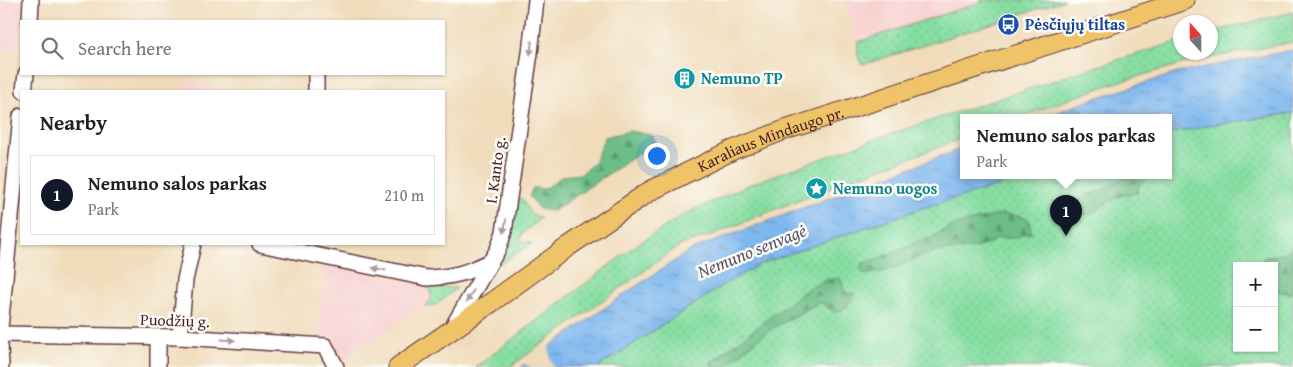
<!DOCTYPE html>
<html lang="en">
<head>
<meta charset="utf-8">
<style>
  :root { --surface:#fff; --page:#f2f2f2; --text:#202124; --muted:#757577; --line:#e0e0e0; --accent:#111827 }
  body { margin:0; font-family:"Gentium Book Plus",serif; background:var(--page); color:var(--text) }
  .controls { position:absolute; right:15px; bottom:15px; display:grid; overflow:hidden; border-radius:0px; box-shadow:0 1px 4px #0004 }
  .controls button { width:45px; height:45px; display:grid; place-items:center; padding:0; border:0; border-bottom:1px solid var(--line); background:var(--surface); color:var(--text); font:25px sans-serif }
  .compass { position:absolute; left:1173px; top:15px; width:45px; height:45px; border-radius:50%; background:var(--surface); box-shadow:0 1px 4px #0004; rotate:339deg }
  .you { position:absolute; left:656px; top:155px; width:18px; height:18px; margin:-12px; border:4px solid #fff; border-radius:50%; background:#1a73e8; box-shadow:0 0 0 8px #1a73e833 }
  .badge { display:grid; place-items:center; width:32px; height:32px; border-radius:50%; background:var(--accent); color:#fff; font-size:16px; font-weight:700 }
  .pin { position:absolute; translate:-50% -41px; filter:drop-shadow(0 1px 2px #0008) }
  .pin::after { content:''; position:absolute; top:26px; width:18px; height:15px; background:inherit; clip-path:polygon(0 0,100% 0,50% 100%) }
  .popup { position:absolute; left:960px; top:114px; width:212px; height:65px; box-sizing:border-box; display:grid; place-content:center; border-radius:0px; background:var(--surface); filter:drop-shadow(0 1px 4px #0005); font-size:16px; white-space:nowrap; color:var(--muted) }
  .popup b { font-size:19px; color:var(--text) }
  .popup::after { content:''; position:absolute; left:50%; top:100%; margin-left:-10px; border:10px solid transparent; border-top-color:var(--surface) }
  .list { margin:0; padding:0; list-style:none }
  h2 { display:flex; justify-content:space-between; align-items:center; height:65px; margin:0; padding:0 20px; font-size:21px }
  h2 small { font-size:16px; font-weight:400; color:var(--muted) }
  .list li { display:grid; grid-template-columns:32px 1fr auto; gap:15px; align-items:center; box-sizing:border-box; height:80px; margin:0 10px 10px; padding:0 10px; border:1px solid var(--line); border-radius:0px }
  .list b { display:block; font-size:19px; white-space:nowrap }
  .list p { margin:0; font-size:16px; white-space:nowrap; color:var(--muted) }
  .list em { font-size:16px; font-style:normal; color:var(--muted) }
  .icon { flex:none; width:28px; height:28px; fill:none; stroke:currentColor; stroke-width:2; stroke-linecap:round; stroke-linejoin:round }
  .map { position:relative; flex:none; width:1293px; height:367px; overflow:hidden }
  .search { position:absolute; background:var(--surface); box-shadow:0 1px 4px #0004; left:20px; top:20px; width:425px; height:55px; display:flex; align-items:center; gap:12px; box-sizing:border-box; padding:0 18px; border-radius:0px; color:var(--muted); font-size:19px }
  .panel { position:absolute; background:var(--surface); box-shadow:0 1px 4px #0004; left:20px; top:90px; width:425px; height:155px; border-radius:0px }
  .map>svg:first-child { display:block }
</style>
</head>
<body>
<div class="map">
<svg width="1293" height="367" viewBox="0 0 1293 367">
  <defs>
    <pattern id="grass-dots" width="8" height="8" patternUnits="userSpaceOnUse" patternTransform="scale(1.25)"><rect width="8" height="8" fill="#86dea2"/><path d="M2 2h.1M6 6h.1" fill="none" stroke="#75be8c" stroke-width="1.8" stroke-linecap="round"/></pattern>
    <pattern id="forest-firs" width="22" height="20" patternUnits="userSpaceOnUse" patternTransform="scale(1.25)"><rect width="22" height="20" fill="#6cbd88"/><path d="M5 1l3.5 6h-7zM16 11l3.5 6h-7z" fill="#5b996f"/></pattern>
    <pattern id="water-ripples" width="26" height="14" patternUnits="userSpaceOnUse" patternTransform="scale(1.25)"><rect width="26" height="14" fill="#7eb7ee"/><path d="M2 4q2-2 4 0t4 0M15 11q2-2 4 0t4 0" fill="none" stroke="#6994c1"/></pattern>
  </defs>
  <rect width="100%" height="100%" fill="#fdfcf7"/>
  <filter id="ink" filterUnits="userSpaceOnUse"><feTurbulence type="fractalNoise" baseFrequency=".02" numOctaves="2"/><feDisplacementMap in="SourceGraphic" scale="10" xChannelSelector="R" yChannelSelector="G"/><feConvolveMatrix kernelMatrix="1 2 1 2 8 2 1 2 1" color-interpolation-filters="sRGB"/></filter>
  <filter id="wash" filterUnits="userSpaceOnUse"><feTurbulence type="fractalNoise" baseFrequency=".0096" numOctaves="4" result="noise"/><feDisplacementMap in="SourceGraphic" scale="20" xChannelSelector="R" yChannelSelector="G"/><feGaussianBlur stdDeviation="1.12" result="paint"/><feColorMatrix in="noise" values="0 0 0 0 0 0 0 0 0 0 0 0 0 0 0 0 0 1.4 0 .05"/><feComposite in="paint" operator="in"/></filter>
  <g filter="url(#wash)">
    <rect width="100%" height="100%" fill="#f0dcba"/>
    <g fill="#f7d0cf">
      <polygon points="0,0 23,0 19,50 0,49"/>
      <polygon points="844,0 980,0 981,2 858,42"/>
      <polygon points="185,80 225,88 230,91 183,91"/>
      <polygon points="323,263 428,287 457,288 436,305 416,310 334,367 324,367 319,344"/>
    </g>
    <g fill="url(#grass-dots)" stroke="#687e66" fill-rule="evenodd">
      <path d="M 980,0 L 1065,0 L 865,64 L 862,64 C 857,58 857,51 858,42 L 981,2 Z"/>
      <polygon points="1293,12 1293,42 1189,62 1111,84 1020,117 964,117 963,138 833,186 712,235 679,246 510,367 476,367 636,245 685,214 748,185 881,137 1098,66 1180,41 1180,52 1210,52 1211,32"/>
      <path d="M 1293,113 L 1293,367 L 598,367 L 728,282 L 760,264 L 919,209 L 1001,185 L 1012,175 L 1168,175 L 1169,134 L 1211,125 ZM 1237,266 L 1274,266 L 1274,348 L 1237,348 Z"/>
      <polygon points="517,198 522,199 530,213 541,218 522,234 521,241 532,243 500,264 510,246"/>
      <path d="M 428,287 L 457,288 L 436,305 L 425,307 C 432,299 433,296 428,287 Z"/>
    </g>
    <g fill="url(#forest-firs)" stroke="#5b6e5a">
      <polygon points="630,131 652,135 656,142 553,211 539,209 529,196 533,188 545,189 562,176 581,174 594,163 605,137"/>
      <path d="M 1131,175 L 1161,175 C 1149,178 1138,179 1138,193 C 1127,193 1116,197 1107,203 C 1096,210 1081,226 1079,202 C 1086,192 1097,194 1107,188 C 1115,183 1121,178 1131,175 Z"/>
      <path d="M 1001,214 L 1020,216 L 1029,220 L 1031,233 L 1022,234 L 1018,238 L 997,238 C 981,252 953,248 934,252 C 910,258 889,275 864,274 L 861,269 L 862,264 L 910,246 L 923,239 L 932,238 C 950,222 978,221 1001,214 Z"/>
      <path d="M 1293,245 L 1293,286 L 1290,294 L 1274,290 L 1274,266 L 1257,266 C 1264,251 1277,258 1287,252 C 1289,250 1291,248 1293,245 Z"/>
      <polygon points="840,278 845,292 855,294 846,307 836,313 820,302 771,329 724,367 712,367 711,362 809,288 827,280"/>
    </g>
    <g fill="url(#water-ripples)" stroke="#646b8c">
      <polygon points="1293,50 1293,113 1211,125 1169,134 1168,117 1046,117 1093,99 1181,72"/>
      <polygon points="963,148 964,175 1012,175 1001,185 919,209 760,264 728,282 598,367 521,367 629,291 691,250"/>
    </g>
    <polygon fill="#f0dcba" points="549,344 550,358 554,367 531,367 522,363"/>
  </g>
  <g filter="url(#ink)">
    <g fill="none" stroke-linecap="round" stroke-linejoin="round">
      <defs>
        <g id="minor">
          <polyline points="30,21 31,0"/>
          <polyline points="24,91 26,74"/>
          <polyline points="316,91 316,74"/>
          <path d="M 260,244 L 427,278 C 454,277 466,273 491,261"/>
          <polyline points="0,328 21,116"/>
          <polyline points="452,328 498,249 504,232 530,53 536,0"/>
          <polyline points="0,334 180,337 325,346 336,367"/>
          <polyline points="158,337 158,367"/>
          <polyline points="180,337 185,280 193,244"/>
          <polyline points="0,345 1,367"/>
        </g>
        <g id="major">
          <path id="s1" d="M 398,367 L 492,302 L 569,246 L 650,191 L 733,150 L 782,131 L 1185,0"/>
        </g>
      </defs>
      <use href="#minor" stroke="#633b40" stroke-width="18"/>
      <use href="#major" stroke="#633b40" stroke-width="21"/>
      <use href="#minor" stroke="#fff" stroke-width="15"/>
      <use href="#major" stroke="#efc469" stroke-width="19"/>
    </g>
    <defs><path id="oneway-solid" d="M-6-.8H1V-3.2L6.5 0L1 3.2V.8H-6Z" transform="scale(1.25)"/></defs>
    <g fill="#ae9aa0">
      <use href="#oneway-solid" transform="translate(531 48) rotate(96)"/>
      <use href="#oneway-solid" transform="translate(505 226) rotate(100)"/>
      <use href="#oneway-solid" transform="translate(379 269) rotate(-169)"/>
      <use href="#oneway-solid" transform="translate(470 296) rotate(120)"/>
      <use href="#oneway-solid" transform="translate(228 340) rotate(3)"/>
    </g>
  </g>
  <defs>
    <symbol id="bus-disc" viewBox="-11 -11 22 22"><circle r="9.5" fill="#1a4fb4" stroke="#fdfcf7"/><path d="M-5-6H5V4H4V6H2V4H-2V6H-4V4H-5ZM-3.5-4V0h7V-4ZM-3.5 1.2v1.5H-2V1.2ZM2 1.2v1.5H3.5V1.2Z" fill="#fff"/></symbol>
    <symbol id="building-disc" viewBox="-11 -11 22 22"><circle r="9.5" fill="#0f9aa8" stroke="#fdfcf7"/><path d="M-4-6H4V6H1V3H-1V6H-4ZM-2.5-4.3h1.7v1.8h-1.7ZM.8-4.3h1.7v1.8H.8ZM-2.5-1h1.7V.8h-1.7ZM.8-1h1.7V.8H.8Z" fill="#fff"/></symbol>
    <symbol id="sight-disc" viewBox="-11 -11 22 22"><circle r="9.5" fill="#0f9aa8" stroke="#fdfcf7"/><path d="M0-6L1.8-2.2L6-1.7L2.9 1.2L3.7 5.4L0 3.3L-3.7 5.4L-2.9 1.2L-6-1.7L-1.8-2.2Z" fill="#fff"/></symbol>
  </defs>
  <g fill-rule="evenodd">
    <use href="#bus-disc" x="996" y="12" width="25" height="25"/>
    <use href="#building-disc" x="672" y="66" width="25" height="25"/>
    <use href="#sight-disc" x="804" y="176" width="25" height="25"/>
  </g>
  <g text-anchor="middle" stroke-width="5" stroke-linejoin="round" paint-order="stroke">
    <g font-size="16" font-weight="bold" fill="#164399" stroke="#fdfcf7" text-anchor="start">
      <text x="1025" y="30">Pėsčiųjų tiltas</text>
    </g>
    <g font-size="16" font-weight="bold" fill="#0d838f" stroke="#fdfcf7" text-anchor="start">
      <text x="701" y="84">Nemuno TP</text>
      <text x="833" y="194">Nemuno uogos</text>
    </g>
    <g font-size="16" fill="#4a1f2b" stroke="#fdfcf7">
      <text dy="6" stroke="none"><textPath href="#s1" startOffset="439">Karaliaus Mindaugo pr.</textPath></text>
      <text transform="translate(495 170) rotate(-82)" y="6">I. Kanto g.</text>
      <text transform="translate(175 320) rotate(2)" y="6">Puodžių g.</text>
    </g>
    <g font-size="18" font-style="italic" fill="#5c546f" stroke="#fdfcf7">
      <text transform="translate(752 251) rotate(-22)" y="6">Nemuno senvagė</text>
    </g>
  </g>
</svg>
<div class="controls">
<button>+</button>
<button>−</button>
</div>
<svg class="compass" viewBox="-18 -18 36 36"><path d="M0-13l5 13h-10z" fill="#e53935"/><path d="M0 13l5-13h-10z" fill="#757577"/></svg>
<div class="you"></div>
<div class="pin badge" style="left:1066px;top:236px">1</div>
<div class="popup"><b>Nemuno salos parkas</b>Park</div>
<div class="search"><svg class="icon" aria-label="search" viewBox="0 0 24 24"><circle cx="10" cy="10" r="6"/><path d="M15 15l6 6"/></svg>Search here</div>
<section class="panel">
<h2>Nearby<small></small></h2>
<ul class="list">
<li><span class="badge">1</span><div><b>Nemuno salos parkas</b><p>Park</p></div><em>210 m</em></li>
</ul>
</section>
</div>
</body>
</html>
